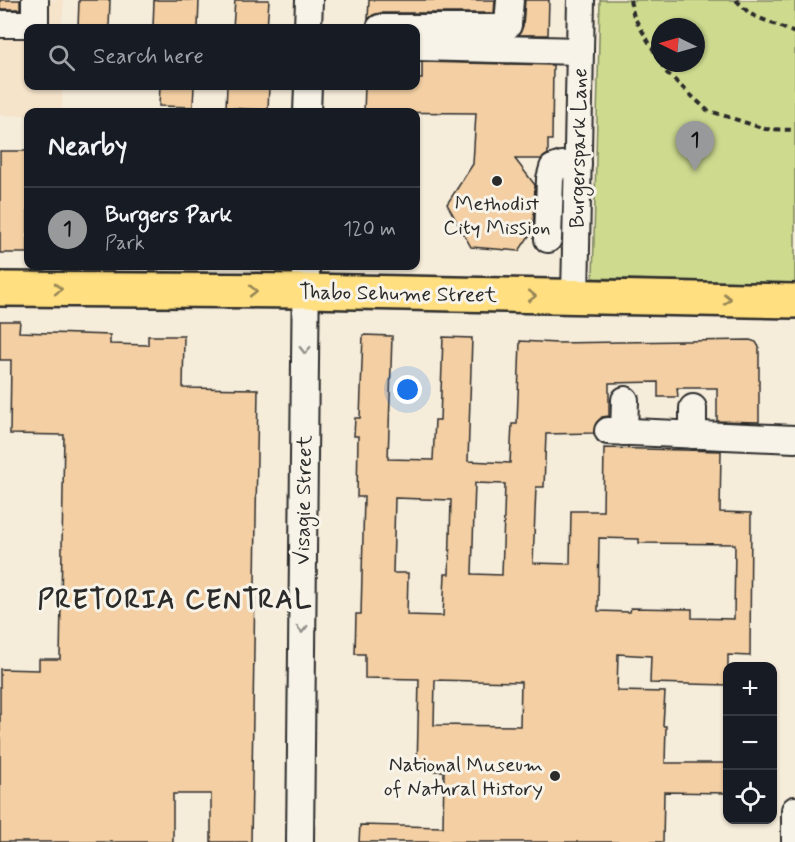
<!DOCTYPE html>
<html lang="en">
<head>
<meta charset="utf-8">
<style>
  :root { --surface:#171b24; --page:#20242c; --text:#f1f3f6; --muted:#9ea1a6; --line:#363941; --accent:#98999b }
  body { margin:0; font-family:Mynerve,sans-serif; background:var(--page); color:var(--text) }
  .controls { position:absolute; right:18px; bottom:18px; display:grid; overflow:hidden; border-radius:12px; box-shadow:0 2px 4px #0004 }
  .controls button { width:54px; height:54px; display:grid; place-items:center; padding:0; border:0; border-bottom:2px solid var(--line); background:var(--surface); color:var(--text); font:30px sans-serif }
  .compass { position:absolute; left:651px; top:18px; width:54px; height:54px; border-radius:50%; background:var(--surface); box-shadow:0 2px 4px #0004; rotate:275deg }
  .you { position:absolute; left:408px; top:390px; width:21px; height:21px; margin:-15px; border:4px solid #fff; border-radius:50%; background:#1a73e8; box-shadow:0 0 0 9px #1a73e833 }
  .badge { display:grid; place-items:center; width:39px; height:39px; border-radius:50%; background:var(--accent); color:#111; font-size:20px; font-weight:700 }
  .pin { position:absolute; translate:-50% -50px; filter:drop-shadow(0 2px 3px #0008) }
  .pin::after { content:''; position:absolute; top:32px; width:21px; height:18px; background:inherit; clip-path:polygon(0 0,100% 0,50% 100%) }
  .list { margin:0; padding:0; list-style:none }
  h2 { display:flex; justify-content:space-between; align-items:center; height:78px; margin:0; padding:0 24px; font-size:26px }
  h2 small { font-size:20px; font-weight:400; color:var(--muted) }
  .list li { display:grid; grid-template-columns:39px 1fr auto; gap:18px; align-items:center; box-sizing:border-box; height:84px; padding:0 24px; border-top:2px solid var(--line) }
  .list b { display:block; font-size:22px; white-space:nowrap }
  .list p { margin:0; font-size:20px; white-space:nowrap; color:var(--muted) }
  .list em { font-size:20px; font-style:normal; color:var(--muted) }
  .icon { flex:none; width:33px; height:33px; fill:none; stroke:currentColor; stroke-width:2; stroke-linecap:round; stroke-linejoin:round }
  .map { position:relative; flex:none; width:795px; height:842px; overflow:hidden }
  .search { position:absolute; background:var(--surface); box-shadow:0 2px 4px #0004; left:24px; top:24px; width:396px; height:66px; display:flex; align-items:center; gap:15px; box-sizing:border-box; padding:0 21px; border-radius:12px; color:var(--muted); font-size:22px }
  .panel { position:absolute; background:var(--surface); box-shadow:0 2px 4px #0004; left:24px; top:108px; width:396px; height:162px; border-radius:12px }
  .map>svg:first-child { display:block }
</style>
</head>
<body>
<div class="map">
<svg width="795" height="842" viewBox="0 0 795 842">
  <rect width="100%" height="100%" fill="#f6ecda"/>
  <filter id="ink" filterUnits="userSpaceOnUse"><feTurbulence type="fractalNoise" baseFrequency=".0167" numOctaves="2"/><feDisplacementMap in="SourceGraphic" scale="12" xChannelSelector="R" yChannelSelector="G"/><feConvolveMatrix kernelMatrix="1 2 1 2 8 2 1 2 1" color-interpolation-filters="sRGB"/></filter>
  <g filter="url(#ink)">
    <polygon fill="#f5e3ca" points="0,0 64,0 61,28 28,28 28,86 62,86 62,112 28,112 28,115 0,115"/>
    <path fill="#cedb8f" stroke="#7c835d" stroke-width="1.5" fill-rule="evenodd" d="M 600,0 L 795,0 L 795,283 L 593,278 ZM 660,27 L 696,27 L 696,63 L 660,63 Z"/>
    <g fill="#f3cfa3" stroke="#2b2b2b" stroke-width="1.5" fill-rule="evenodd">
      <rect x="0" y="0" width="20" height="9"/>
      <polygon points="79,0 110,0 109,28 78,28"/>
      <polygon points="154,0 199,0 198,28 153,28"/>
      <polygon points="235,0 269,0 267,28 233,28"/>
      <polygon points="369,0 495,0 494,13 380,13 373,15 368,19"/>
      <polygon points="525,0 549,0 548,35 519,35 523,26"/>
      <polygon points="422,62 553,65 552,140 548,140 548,154 541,159 515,159 535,185 533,230 519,251 471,247 447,204 473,164 476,113 364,112 365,86 416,86 416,79 422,79"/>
      <polygon points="160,86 194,86 193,107 159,106"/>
      <polygon points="227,86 269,86 268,110 226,108"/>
      <rect x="0" y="151" width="28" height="102"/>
      <polygon points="0,321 20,321 19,332 110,335 110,344 148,345 148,336 184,336 183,388 258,389 251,842 211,842 211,794 173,794 173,842 0,842 0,669 39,670 39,659 60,659 64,435 10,434 11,360 0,360"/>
      <path d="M 363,335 L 392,336 L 388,459 L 433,460 L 435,420 L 440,420 L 443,337 L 472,338 L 468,461 L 510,463 L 512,424 L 517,424 L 520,341 L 557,343 L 750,340 L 756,342 L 759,347 L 759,422 L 717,421 L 717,388 L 677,388 L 678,397 L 658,397 L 658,382 L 609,383 L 609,416 L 602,417 L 596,423 L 594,433 L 546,434 L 544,487 L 536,487 L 533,563 L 570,564 L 571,511 L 603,511 L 604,448 L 721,451 L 720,512 L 751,513 L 750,656 L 728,655 L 728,685 L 650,683 L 651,656 L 618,654 L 617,691 L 665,692 L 663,726 L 666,726 L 665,763 L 728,763 L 728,793 L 664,792 L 663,842 L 359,842 L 360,825 L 443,827 L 444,771 L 417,771 L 419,679 L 365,678 L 365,654 L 355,654 L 356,614 L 361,614 L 364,497 L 357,497 L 358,436 L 354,436 L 355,418 L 360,418 ZM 475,483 L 505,484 L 502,575 L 472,574 ZM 395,498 L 451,500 L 449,574 L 445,574 L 443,616 L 407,615 L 408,573 L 393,573 ZM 599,538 L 639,539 L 639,543 L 735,544 L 734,619 L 692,618 L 692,609 L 631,608 L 630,612 L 598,611 ZM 435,680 L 521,682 L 520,726 L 434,725 Z"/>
    </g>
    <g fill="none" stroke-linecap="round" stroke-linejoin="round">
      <defs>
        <g id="minor">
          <polyline points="0,24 35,24 35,0"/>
          <polyline points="308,28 309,0"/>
          <polyline points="380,28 503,28 508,25 510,0"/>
          <polyline points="416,47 580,51"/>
          <polyline points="307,112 308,86"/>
          <polyline points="548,239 550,179 553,168 562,165 578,164"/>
          <polyline points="575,297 581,0"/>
          <polyline points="693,408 693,435"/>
          <polyline points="608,431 795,439"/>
          <polyline points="624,432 625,400"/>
          <polyline points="300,842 306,266"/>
          <polyline points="795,842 795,810"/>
        </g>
        <polyline id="major" points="0,289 305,291 795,301"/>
      </defs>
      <use href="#minor" stroke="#2b2b2b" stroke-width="30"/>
      <use href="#major" stroke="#2b2b2b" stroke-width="38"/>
      <g stroke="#2b2b2b" stroke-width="4" stroke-dasharray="6 4.5" stroke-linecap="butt">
        <polyline points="630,0 634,17 660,61"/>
        <polyline points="736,0 750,14 795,33"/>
        <polyline points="661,63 667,73 707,110 765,129 795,130"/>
      </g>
      <use href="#minor" stroke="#f7f3e8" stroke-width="26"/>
      <use href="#major" stroke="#ffdf80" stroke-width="33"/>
    </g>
    <defs><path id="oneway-chevron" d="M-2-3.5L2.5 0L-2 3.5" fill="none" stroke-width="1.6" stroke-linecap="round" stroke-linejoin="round" transform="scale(1.5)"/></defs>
    <g stroke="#958556">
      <use href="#oneway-chevron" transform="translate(58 289)"/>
      <use href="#oneway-chevron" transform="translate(253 291)"/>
      <use href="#oneway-chevron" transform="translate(532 296) rotate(1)"/>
      <use href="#oneway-chevron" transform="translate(727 299) rotate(1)"/>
    </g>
    <g stroke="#918f8a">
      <use href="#oneway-chevron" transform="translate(305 350) rotate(91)"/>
      <use href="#oneway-chevron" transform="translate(302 629) rotate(91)"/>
    </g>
  </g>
  <g fill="#2b2b2b" stroke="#f7f3e8" stroke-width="2">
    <circle cx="497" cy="181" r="6"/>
    <circle cx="555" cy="776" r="6"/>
  </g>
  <g text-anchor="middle" stroke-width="6" stroke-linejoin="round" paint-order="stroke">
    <g font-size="21" fill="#2b2b2b" stroke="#f7f3e8">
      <text transform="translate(578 148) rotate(-89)" y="7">Burgerspark Lane</text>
      <text transform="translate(398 293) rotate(1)" y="7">Thabo Sehume Street</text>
      <text transform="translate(303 500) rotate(-89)" y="7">Visagie Street</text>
    </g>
    <g font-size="21" fill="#2b2b2b" stroke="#f7f3e8">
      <text x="497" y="210">Methodist<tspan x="497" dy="24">City Mission</tspan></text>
      <text x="543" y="771" text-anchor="end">National Museum<tspan x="543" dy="24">of Natural History</tspan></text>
    </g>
    <g font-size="27" font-weight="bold" letter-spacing="1.5" fill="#2b2b2b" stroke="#f7f3e8">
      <text x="175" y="608">PRETORIA CENTRAL</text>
    </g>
  </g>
</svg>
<div class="controls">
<button>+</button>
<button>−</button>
<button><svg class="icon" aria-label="locate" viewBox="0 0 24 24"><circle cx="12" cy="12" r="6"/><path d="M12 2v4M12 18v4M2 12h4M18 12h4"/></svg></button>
</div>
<svg class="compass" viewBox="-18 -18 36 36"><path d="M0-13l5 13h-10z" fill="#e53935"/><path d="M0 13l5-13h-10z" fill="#9ea1a6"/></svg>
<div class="you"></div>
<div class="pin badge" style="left:695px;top:171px">1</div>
<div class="search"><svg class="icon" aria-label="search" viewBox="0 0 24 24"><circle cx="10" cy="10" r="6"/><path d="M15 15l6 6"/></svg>Search here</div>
<section class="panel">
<h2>Nearby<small></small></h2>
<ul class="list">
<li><span class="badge">1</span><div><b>Burgers Park</b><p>Park</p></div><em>120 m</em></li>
</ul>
</section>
</div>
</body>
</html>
